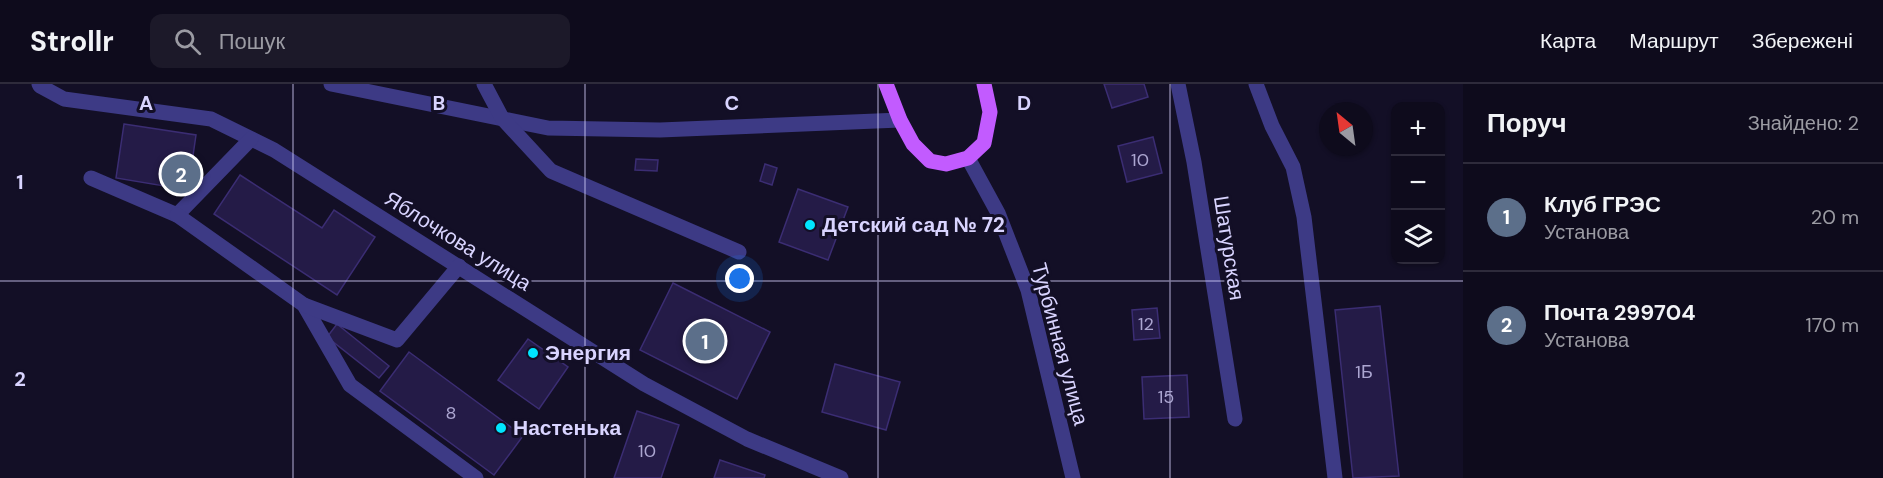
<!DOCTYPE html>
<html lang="uk">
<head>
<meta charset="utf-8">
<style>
  :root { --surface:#0e0b1c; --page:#1c1929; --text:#f1f3f6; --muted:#9b9ba3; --line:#2e2b3b; --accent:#00e5ff }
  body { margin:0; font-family:"DM Sans",sans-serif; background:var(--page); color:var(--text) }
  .controls { position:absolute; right:18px; top:18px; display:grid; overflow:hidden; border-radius:12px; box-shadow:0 2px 4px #0004 }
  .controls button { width:54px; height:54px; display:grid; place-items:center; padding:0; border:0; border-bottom:2px solid var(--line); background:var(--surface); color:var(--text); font:30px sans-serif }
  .compass { position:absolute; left:1319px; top:18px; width:54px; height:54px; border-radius:50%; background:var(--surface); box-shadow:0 2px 4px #0004; rotate:331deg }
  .you { position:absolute; left:740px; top:195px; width:21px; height:21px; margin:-15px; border:4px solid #fff; border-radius:50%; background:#1a73e8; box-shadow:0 0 0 9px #1a73e833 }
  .badge { display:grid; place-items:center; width:39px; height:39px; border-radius:50%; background:var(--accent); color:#fff; font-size:20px; font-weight:700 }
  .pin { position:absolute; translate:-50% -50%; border:3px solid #fff; box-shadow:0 2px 6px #0006 }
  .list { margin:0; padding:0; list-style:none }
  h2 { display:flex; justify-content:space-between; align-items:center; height:78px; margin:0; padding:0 24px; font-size:26px }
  h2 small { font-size:20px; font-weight:400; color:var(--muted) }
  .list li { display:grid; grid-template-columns:39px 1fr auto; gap:18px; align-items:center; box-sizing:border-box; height:108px; padding:0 24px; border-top:2px solid var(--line) }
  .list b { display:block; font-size:22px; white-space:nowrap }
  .list p { margin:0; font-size:20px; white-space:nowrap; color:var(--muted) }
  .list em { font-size:20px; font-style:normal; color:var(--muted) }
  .icon { flex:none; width:33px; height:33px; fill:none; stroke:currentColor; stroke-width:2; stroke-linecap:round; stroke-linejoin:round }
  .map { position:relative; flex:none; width:1463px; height:394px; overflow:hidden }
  header { display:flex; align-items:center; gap:36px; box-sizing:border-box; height:84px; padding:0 30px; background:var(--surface); border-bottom:2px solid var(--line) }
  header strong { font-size:28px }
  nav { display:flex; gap:33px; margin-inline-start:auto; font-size:21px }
  .search { width:420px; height:54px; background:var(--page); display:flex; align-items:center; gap:15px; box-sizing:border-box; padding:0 21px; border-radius:12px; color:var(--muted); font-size:22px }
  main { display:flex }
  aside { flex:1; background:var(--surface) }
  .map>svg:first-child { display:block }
</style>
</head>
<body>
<header>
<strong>Strollr</strong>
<div class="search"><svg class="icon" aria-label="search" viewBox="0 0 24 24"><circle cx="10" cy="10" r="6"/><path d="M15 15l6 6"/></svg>Пошук</div>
<nav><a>Карта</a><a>Маршрут</a><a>Збережені</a></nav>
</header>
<main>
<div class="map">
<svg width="1463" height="394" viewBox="0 0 1463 394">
  <rect width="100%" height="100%" fill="#130f26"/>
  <g fill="#241b47" stroke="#3b2d73" stroke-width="1.5">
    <polygon points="1104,0 1144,0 1148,13 1112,24"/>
    <polygon points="124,40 196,51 188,106 116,94"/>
    <polygon points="1153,53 1162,89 1127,98 1118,62"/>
    <polygon points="636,75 658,76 657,87 635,86"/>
    <polygon points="765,80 777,84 772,101 760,97"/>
    <polygon points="240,91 322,144 334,126 375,153 337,211 214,130"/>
    <polygon points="798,105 848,123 828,176 779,158"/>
    <polygon points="673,199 770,248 737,315 640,266"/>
    <polygon points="1380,222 1399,392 1353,394 1335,226"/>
    <polygon points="1157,224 1160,254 1134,256 1132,226"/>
    <polygon points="337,240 389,282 379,294 327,253"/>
    <polygon points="528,255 568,283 539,325 498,296"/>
    <polygon points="409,268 523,352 494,391 380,307"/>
    <polygon points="835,280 900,298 886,346 822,328"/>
    <polygon points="1187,291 1189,333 1144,335 1142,293"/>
    <polygon points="637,327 679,341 661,394 614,394"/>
    <polygon points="720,376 765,391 764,394 714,394"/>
  </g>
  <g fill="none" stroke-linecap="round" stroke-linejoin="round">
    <g stroke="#3d3a85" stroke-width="15">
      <polyline points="39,0 40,2 64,15 211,35 274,66 644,300 747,355 841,394"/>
      <polyline points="331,0 548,44 660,46 900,36"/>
      <polyline points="484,0 502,34 551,87 739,168"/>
      <polyline points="1178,0 1194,78 1235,335"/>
      <polyline points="1256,0 1272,42 1293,83 1304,133 1335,394"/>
      <polyline points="968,74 998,129 1028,206 1073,394"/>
      <polyline points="91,94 177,131 251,55"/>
      <polyline points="177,131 304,221 350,301 476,394"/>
      <polyline points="304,221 397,256 459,182"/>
    </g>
    <polyline stroke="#c25bff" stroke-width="15" points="886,0 900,36 913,60 930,77 946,80 968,74 984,59 990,28 984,0"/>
  </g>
  <path fill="none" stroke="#d9d4ff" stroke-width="1.5" stroke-opacity="0.55" d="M 293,0 L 293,394M 585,0 L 585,394M 878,0 L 878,394M 1170,0 L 1170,394M 0,197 L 1463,197"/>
  <g fill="#00e5ff" stroke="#130f26" stroke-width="2">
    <circle cx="810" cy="141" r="6"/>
    <circle cx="533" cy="269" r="6"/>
    <circle cx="501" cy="344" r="6"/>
  </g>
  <g text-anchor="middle" stroke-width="6" stroke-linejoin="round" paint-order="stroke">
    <g font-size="18" fill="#aca6d1">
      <text x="1140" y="82">10</text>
      <text x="1146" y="246">12</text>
      <text x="1364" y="294">1Б</text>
      <text x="1166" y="319">15</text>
      <text x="451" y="335">8</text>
      <text x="647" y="373">10</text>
    </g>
    <g font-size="21" font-weight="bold" fill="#d9d4ff" stroke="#130f26" text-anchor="start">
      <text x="822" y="148">Детский сад № 72</text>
      <text x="545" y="276">Энергия</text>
      <text x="513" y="351">Настенька</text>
    </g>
    <g font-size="21" fill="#d9d4ff" stroke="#130f26">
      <text transform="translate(458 157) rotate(32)" y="7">Яблочкова улица</text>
      <text transform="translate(1229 164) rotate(81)" y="7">Шатурская</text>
      <text transform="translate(1060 260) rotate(75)" y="7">Турбинная улица</text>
    </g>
  </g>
  <g font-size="20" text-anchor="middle" font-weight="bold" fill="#d9d4ff" stroke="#130f26" stroke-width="6" stroke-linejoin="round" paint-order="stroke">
    <text x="146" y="26">A</text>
    <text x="439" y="26">B</text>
    <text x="732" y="26">C</text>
    <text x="1024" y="26">D</text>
    <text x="20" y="105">1</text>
    <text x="20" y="302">2</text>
  </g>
</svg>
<div class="controls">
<button>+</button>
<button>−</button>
<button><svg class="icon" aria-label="layers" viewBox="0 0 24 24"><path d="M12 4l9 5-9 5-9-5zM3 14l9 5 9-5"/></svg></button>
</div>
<svg class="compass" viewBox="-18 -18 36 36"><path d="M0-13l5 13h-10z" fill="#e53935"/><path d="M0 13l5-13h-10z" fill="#9b9ba3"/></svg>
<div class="you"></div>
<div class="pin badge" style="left:705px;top:257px;background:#5c6f8a">1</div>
<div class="pin badge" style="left:181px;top:90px;background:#5c6f8a">2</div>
</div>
<aside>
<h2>Поруч<small>Знайдено: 2</small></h2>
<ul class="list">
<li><span class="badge" style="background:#5c6f8a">1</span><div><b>Клуб ГРЭС</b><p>Установа</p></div><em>20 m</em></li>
<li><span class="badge" style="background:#5c6f8a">2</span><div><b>Почта 299704</b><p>Установа</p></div><em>170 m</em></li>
</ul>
</aside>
</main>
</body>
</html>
